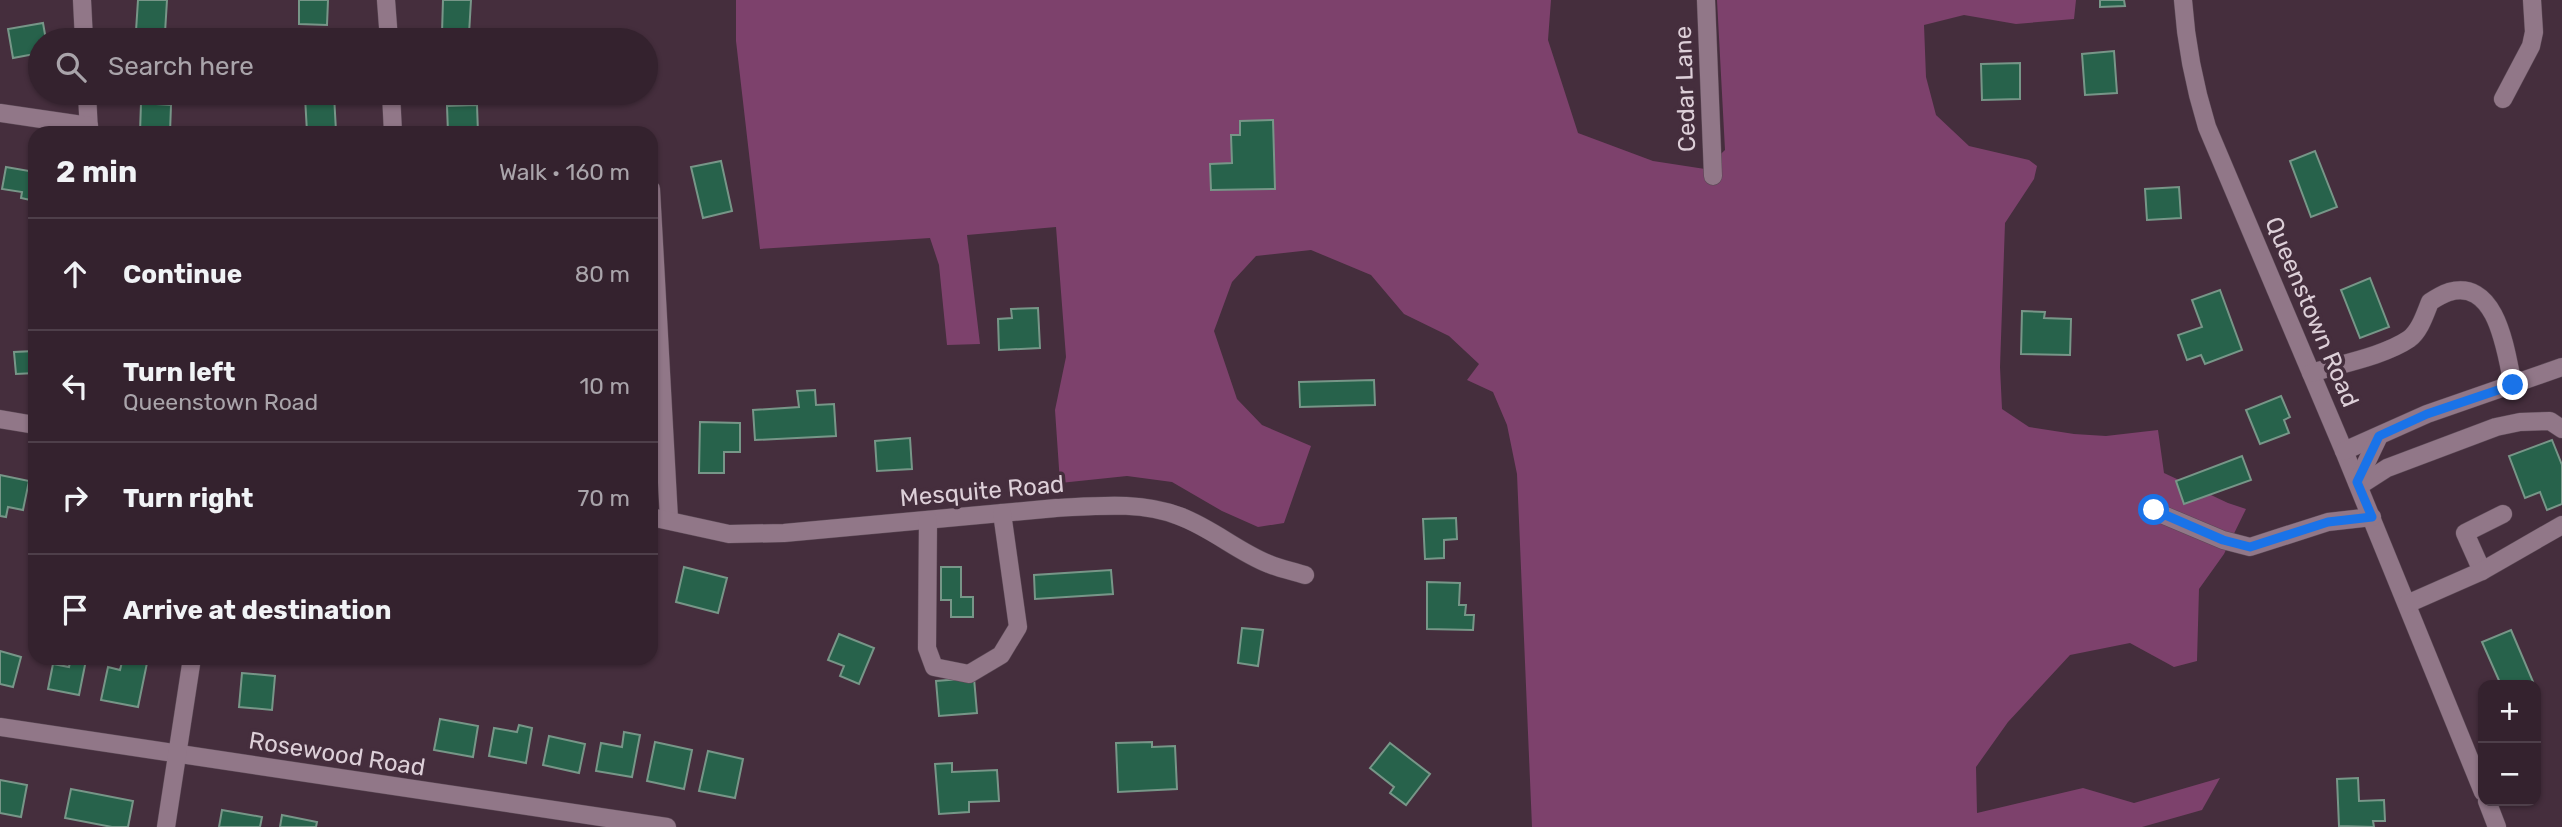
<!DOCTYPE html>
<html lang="en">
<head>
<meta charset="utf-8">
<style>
  :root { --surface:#34222e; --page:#3f2f3a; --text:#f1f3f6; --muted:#a9a4aa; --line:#4e3f4a }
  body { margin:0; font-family:Rubik,sans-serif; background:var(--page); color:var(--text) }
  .controls { position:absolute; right:21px; bottom:21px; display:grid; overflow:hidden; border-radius:14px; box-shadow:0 2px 5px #0004 }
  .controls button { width:63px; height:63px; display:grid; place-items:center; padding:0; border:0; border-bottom:2px solid var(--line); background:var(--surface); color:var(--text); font:35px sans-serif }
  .stop { position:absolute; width:21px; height:21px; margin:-16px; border:5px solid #1a73e8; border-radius:50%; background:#fff }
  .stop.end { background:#1a73e8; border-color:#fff; box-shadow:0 2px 7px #0008 }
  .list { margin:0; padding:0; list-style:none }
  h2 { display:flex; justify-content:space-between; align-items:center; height:91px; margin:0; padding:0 28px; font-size:30px }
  h2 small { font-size:23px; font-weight:400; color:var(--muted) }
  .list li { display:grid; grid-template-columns:46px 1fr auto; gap:21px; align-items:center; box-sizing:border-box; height:112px; padding:0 28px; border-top:2px solid var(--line) }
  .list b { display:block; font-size:26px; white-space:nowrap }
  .list p { margin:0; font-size:23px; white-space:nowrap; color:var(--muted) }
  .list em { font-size:23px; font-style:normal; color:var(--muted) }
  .icon { flex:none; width:38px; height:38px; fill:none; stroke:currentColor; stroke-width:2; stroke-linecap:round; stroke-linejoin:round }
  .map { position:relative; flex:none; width:2562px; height:827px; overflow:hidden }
  .search { position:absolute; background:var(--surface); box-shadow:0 2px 5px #0004; left:28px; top:28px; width:630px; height:77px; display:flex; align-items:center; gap:18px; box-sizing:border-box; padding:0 24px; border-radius:38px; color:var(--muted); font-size:26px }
  .panel { position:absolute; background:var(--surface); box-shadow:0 2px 5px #0004; left:28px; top:126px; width:630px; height:539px; border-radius:21px }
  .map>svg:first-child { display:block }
</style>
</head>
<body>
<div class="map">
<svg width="2562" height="827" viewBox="0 0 2562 827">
  <rect width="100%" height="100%" fill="#452e3d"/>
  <polygon fill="#7d416c" points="736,0 1551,0 1548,40 1578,133 1653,161 1705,169 1725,150 1717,0 2076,0 2074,19 2016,24 1964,15 1924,25 1926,77 1936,115 1969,146 2029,160 2037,166 2034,179 2005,223 2000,367 2002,409 2029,427 2074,434 2106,436 2158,430 2164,473 2228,503 2246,509 2224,554 2199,589 2197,661 2174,667 2130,643 2070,655 2008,722 1976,767 1977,813 2083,788 2134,803 2220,778 2202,810 2142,827 1532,827 1517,474 1507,425 1493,392 1467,380 1479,364 1449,336 1404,314 1371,275 1311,250 1256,256 1232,282 1214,331 1237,399 1262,425 1311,446 1284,523 1258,527 1222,511 1172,482 1127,476 1060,483 1055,410 1066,357 1056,227 967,235 980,344 947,345 939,265 930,238 760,249 736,41"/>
  <g fill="#27624b" stroke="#779688" stroke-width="2">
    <polygon points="138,0 167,0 165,33 136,31"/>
    <polygon points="299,0 328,0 327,25 299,24"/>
    <polygon points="443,0 471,0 469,34 442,33"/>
    <polygon points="2100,0 2124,0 2125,6 2100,7"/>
    <polygon points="43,23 46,40 40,40 40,53 13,58 8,29"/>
    <polygon points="2114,51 2117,93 2085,95 2082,54"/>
    <polygon points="2020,63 2020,99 1982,100 1981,64"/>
    <polygon points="334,95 336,131 307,132 305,97"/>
    <polygon points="141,103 171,105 170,133 140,133"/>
    <polygon points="477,105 478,133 448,133 447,106"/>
    <polygon points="1273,120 1275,189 1211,190 1210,164 1232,163 1231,135 1240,135 1240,121"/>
    <polygon points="2315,151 2337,207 2311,217 2290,161"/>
    <polygon points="721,161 732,211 703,218 691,167"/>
    <polygon points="6,167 35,172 35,201 21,198 22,192 2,189"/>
    <polygon points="2179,187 2181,218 2147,220 2145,189"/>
    <polygon points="2370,278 2389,327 2360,338 2341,290"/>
    <polygon points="2220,290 2242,350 2205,364 2201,355 2187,360 2178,335 2202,327 2192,300"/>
    <polygon points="1038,308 1040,348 999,350 998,319 1012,318 1011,309"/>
    <polygon points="2022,311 2045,312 2044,318 2071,319 2070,355 2021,354"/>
    <polygon points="33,342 35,342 35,373 16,374 14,352 34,351"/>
    <polygon points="1374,380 1375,405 1300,407 1299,382"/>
    <polygon points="815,390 816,405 834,404 836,436 755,440 753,410 799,407 797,391"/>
    <polygon points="2281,396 2290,417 2284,420 2289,433 2260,444 2246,410"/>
    <polygon points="700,422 740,423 740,452 724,452 724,473 699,473"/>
    <polygon points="910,438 912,469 877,471 875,441"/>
    <polygon points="2552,440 2562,465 2562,504 2547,510 2540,492 2525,498 2509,456"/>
    <polygon points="2242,456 2251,480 2184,504 2176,481"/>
    <polygon points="0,475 29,481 23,510 8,507 6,517 0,516"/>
    <polygon points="1456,518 1457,539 1444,540 1444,558 1425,559 1423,519"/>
    <polygon points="684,567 727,578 718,613 676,602"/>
    <polygon points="941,567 961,567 961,597 973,597 973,617 951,617 951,600 941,600"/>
    <polygon points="1111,570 1113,594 1035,599 1034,575"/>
    <polygon points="1427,582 1460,583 1459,605 1466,605 1465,615 1474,615 1473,630 1427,629"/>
    <polygon points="1242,628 1263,630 1258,666 1238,663"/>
    <polygon points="2511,630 2534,684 2530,685 2501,685 2482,642"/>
    <polygon points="839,634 874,648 859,684 840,676 844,666 828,660"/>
    <polygon points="0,651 21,657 13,687 0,684"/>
    <polygon points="71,658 86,660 79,695 48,689 53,664 69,667"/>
    <polygon points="123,658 147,663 138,707 101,700 108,667 120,670"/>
    <polygon points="242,673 275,676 272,710 239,707"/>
    <polygon points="974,678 977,713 939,716 936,681"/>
    <polygon points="440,719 478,726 473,757 434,750"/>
    <polygon points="519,725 532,728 526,763 489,756 494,728 517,732"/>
    <polygon points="624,732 640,735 632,777 596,771 601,743 622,747"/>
    <polygon points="549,736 585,744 579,773 543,765"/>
    <polygon points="655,742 692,750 684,789 647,781"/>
    <polygon points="1152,742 1152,747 1175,746 1177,789 1118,792 1116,743"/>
    <polygon points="1390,743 1430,774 1406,805 1390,793 1394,787 1370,768"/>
    <polygon points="708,751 743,759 735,798 699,791"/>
    <polygon points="952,763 952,772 997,770 999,801 969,802 969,812 939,814 935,764"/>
    <polygon points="2358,778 2359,801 2384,800 2385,821 2373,821 2374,827 2339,826 2337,779"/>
    <polygon points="0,780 27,785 21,817 0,813"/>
    <polygon points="71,789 133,801 128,827 112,827 65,818"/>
    <polygon points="222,810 262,817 260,827 219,827"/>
    <polygon points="282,815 317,822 316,827 280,827"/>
  </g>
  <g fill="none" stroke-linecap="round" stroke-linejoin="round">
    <defs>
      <g id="minor">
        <polyline points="82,0 84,40"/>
        <polyline points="386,0 389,40"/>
        <polyline points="1706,0 1713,176"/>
        <path d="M 2183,0 C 2186,44 2194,85 2207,127 L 2344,451 L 2483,792"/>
        <polyline points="87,93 89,133"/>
        <polyline points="391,93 393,133"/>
        <polyline points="2503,99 2531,46 2534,32 2532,0"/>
        <polyline points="0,113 89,126"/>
        <polyline points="651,189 669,519"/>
        <path d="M 2311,373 C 2340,364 2384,356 2409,339 C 2420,331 2425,314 2430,302 C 2436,298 2443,294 2449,292 C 2498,278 2506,354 2513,385"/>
        <polyline points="0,419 35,425"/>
        <polyline points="2344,451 2427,414 2562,367"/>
        <polyline points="2357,482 2379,436"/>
        <polyline points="2359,486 2387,468 2496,427 2520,422 2550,421 2562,429"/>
        <polyline points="2154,511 2223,540 2250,547 2328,522 2372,517"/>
        <path d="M 651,517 L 729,534 L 784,533 L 1056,508 C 1097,506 1140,501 1179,516 C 1212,528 1238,552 1269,564 C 1281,569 1293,571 1305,575"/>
        <polyline points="928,520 927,648 934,667 969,674 1001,655 1018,627 1002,513"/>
        <polyline points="2482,571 2465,533 2503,514"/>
        <polyline points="2407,604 2482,571 2562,525"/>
        <polyline points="0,727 667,827"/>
        <polyline points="2487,801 2497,827"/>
        <polyline points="166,827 192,658"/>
      </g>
    </defs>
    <use href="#minor" stroke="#5c4a56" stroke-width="19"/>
    <use href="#minor" stroke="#917788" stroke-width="18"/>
  </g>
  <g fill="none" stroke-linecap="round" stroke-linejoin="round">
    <polyline stroke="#1a73e8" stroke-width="9" points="2154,510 2223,540 2250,547 2328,522 2372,517 2357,482 2379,436 2427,414 2513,385"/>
  </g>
  <g text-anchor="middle" stroke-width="7" stroke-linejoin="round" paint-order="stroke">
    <g font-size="24" fill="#ddcfd8" stroke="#452e3d">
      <text transform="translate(1685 89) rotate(-92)" y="8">Cedar Lane</text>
      <text transform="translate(2312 312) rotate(67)" y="8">Queenstown Road</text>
      <text transform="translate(982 491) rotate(-5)" y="8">Mesquite Road</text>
      <text transform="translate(337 754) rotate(9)" y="8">Rosewood Road</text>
    </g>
  </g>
</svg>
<div class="controls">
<button>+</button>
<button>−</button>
</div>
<div class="stop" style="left:2154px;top:510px"></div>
<div class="stop end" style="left:2513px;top:385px"></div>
<div class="search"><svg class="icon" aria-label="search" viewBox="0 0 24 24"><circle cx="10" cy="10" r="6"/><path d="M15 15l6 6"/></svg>Search here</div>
<section class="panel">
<h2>2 min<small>Walk · 160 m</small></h2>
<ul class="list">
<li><svg class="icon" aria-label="ahead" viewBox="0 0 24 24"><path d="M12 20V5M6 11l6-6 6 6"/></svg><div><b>Continue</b></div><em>80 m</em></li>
<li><svg class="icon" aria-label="left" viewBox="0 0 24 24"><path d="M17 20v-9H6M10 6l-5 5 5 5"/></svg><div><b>Turn left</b><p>Queenstown Road</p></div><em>10 m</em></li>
<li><svg class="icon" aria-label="right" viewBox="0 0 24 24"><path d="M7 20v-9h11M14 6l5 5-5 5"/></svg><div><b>Turn right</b></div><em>70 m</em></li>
<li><svg class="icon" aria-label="arrive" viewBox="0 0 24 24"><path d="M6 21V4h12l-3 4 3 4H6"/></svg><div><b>Arrive at destination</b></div></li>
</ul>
</section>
</div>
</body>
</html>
